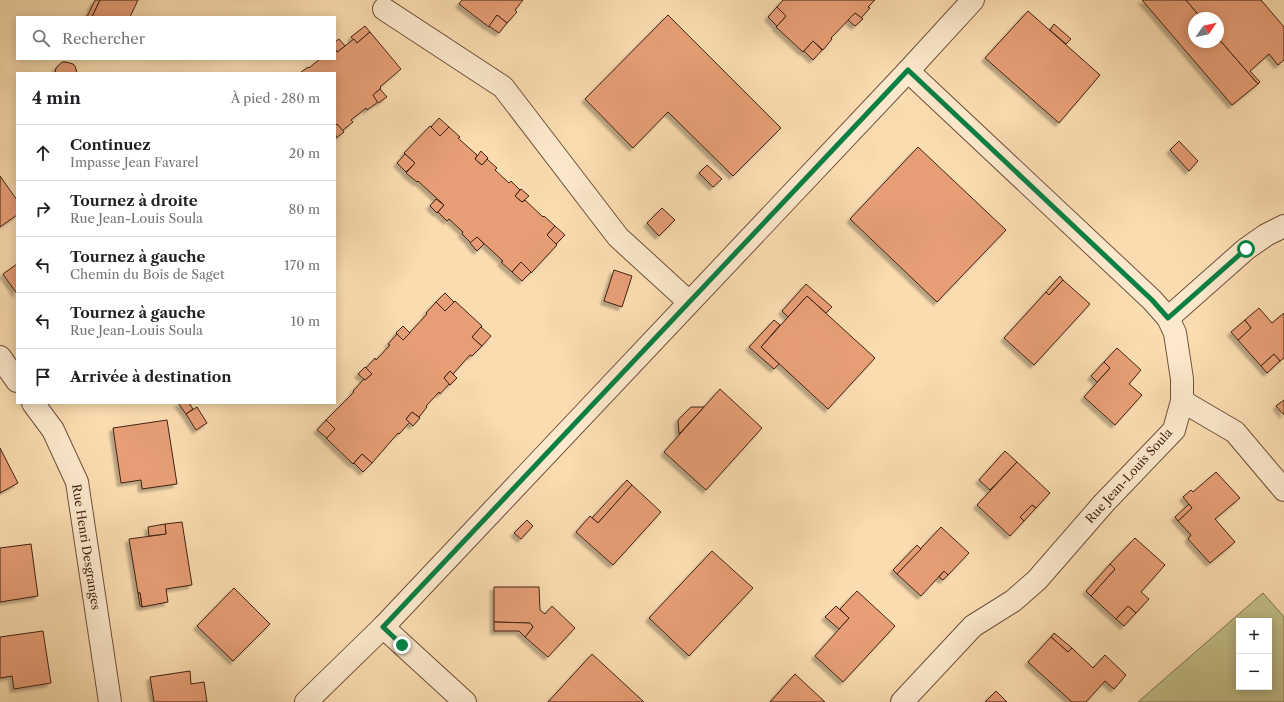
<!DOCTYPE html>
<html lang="fr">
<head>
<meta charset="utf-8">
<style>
  :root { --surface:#fff; --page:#f2f2f2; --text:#202124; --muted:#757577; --line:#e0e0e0 }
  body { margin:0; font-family:"Libre Caslon Text",serif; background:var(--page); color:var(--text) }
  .controls { position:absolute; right:12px; bottom:12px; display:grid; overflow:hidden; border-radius:0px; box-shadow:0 2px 10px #0003 }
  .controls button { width:36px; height:36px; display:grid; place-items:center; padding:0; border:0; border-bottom:1px solid var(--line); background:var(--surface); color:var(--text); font:20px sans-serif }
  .compass { position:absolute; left:1188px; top:12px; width:36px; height:36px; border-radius:50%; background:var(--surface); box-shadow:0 2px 10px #0003; rotate:56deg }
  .stop { position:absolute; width:12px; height:12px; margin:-9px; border:3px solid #0b8043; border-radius:50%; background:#fff }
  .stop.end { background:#0b8043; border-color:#fff; box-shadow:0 1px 4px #0008 }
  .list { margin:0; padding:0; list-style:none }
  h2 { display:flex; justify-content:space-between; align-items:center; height:52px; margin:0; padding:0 16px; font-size:17px }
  h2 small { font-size:13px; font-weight:400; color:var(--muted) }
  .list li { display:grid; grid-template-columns:26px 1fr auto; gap:12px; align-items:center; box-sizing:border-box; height:56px; padding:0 16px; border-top:1px solid var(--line) }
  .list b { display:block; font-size:15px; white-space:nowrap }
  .list p { margin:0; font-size:13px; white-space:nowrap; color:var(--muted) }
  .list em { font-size:13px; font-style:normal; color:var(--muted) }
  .icon { flex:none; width:22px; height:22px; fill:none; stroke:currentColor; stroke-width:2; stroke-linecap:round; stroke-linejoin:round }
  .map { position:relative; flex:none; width:1284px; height:702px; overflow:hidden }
  .search { position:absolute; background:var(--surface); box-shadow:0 2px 10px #0003; left:16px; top:16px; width:320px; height:44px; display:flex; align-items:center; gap:10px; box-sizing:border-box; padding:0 14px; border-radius:0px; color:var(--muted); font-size:15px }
  .panel { position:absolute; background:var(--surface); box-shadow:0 2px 10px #0003; left:16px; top:72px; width:320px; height:332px; border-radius:0px }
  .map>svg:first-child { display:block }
</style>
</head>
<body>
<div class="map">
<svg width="1284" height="702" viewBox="0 0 1284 702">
  <defs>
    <filter id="shadow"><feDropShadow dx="-3.5" dy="3.5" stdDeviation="1" flood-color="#0004"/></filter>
  </defs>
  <rect width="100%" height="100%" fill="#fadcb0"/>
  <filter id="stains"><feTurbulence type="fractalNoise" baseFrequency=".005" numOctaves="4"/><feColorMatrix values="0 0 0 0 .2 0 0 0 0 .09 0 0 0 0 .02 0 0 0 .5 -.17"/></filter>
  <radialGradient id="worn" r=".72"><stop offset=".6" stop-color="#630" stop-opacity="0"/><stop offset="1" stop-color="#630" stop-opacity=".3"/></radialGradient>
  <path fill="#c1bf89" stroke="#80714e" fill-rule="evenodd" d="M 1263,593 L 1284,617 L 1284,702 L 1138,702 ZM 1239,621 L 1269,621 L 1269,687 L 1239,687 Z"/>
  <g fill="#e79e76" stroke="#402312" filter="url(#shadow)">
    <polygon points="95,0 100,0 92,17 87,17"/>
    <polygon points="100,0 138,0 130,17 92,17"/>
    <polygon points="462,0 523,0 515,10 517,12 507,23 497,15 489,27 459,4"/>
    <polygon points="783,0 875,0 868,7 870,8 861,18 855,13 831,38 832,39 823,50 813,41 803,52 776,27 786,16 777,7"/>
    <polygon points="1142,0 1186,0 1201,18 1194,18 1194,42 1218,42 1218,38 1258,84 1232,105"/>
    <polygon points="1186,0 1261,0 1284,27 1284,60 1278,65 1269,54 1250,71 1260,82 1258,84 1218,38 1218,18 1201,18"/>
    <polygon points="777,7 786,16 777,26 768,17"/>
    <polygon points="1028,11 1100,75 1059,123 985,58"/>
    <polygon points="855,13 863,19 855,26 848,20"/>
    <polygon points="497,15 507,23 499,33 489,26"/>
    <polygon points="668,15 781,128 733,176 668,112 633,148 585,99"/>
    <polygon points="1054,24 1071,39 1066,44 1050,30"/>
    <polygon points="365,26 370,32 357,43 351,37"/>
    <polygon points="370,32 401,69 380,87 381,88 373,95 378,102 367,110 366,108 351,120 353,122 342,131 337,124 335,126 335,73 300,73 308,67 309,68 320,59 335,59 335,49 337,52 354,39 357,43"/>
    <polygon points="339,39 345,46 337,52 335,49 335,42"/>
    <polygon points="813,41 822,50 813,60 804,51"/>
    <polygon points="62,62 66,62 73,64 75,66 77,73 55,73 56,68"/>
    <polygon points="380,89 387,97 378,103 373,95"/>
    <polygon points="439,118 449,127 440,136 431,127"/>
    <polygon points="337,124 344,132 336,138 335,126"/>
    <polygon points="430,126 440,136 449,127 460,137 458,138 477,155 477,156 475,159 482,165 487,159 497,168 495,170 509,183 511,181 520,190 515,196 522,202 525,200 543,217 544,216 555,226 547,235 557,245 531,273 521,262 512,272 501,262 503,261 477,237 471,243 462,234 463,232 449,219 447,221 438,212 444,205 418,181 417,182 406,173 415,163 404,153"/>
    <polygon points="1179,141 1198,161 1189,171 1170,150"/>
    <polygon points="918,147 1006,230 937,302 850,219"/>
    <polygon points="481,151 488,158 482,165 475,159"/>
    <polygon points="405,154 415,163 406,172 397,163"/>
    <polygon points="707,165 722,179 713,187 699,173"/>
    <polygon points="0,176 17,200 17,215 0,227"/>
    <polygon points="521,189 529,196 522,202 515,196"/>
    <polygon points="436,199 444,205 437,213 430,206"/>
    <polygon points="662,208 675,220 659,236 647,223"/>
    <polygon points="555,226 565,235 556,244 547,235"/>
    <polygon points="477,237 484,244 477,251 470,243"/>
    <polygon points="521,262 531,272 522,281 512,272"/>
    <polygon points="17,264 17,294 3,274"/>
    <polygon points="614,270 632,276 622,307 604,301"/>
    <polygon points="1060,276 1063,280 1049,295 1046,292"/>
    <polygon points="1063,280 1090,304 1034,365 1004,338 1046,292 1049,295"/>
    <polygon points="806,284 832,307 826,313 807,296 788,317 782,311"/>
    <polygon points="445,293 454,302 445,311 436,302"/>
    <polygon points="807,296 875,358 828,409 761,347"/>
    <polygon points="455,301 482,326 472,337 482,346 472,356 470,355 453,374 450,371 444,378 450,383 440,394 439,392 426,406 427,407 419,417 412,412 406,419 410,422 399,434 398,433 372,463 362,454 353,464 326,438 335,429 326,420 354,392 353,391 364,379 365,380 372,374 366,368 375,358 376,360 390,345 388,344 397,334 403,340 427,314 426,313 436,302 445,311"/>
    <polygon points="1259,308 1272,323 1284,313 1284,358 1280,361 1274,354 1261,366 1238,340 1251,328 1245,320"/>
    <polygon points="774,320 780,325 761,347 779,364 774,369 749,347"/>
    <polygon points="1245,320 1251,328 1238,340 1231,332"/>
    <polygon points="403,326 410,333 403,340 396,333"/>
    <polygon points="481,327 491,336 482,346 472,337"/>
    <polygon points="1117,348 1141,370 1129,384 1142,395 1115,425 1084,397 1110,368 1104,362"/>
    <polygon points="1274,354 1280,361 1267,373 1261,366"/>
    <polygon points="1104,362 1110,368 1097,382 1091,376"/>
    <polygon points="365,367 372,374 365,380 358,374"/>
    <polygon points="450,371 457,378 450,385 444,378"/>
    <polygon points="720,389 762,428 706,490 664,452"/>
    <polygon points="1284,400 1284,415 1276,406"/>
    <polygon points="178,403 189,403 193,409 186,414"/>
    <polygon points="197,407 207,423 196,430 186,414"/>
    <polygon points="691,407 704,407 679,434 678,420"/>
    <polygon points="412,412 420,418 413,426 406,419"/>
    <polygon points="167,420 177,484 142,489 141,480 121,483 113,428"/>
    <polygon points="326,420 335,429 327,438 317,430"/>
    <polygon points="0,448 18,483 0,493"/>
    <polygon points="1005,451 1017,462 990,490 979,480"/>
    <polygon points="362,454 372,463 363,472 354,463"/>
    <polygon points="1017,462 1050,493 1036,508 1032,505 1020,517 1024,521 1010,536 977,505"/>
    <polygon points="1216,472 1240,498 1215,519 1235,542 1210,563 1188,539 1191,535 1178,521 1192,508 1183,497 1191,490 1193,492"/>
    <polygon points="627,480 632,485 598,523 592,518"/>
    <polygon points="632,485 661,512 613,565 576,532 590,516 598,523"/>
    <polygon points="1189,504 1192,508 1178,521 1175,517"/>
    <polygon points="1032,505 1036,508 1024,521 1020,517"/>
    <polygon points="527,520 533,526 521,539 514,533"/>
    <polygon points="182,522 192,585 166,589 168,602 142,607 140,593 138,593 129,539 166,534 165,524"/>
    <polygon points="165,524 166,534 149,536 148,527"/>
    <polygon points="941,527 969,553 948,575 944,571 921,596 897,574"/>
    <polygon points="1135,538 1165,565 1141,592 1149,599 1136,613 1128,606 1116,619 1091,596 1115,569 1110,564"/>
    <polygon points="31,544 38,596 0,602 0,548"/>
    <polygon points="917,545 921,549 897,574 893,570"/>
    <polygon points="712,551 753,588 689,656 649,618"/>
    <polygon points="1110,564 1115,569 1091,596 1086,591"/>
    <polygon points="944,571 948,575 943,580 939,577"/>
    <polygon points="494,587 539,587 540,610 545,614 552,606 575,628 548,657 525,637 533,627 530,623 494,622"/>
    <polygon points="234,588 270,624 233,661 197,626"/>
    <polygon points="857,591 895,626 843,682 815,656 849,618 840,609"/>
    <polygon points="138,593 140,593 142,607 140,606"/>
    <polygon points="836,606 849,618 839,629 825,617"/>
    <polygon points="1128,606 1136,613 1124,626 1116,619"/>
    <polygon points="494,622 530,623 533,627 525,637 519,631 494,631"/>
    <polygon points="43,631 51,683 14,689 12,676 0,678 0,637"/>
    <polygon points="1054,633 1072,648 1068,652 1051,637"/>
    <polygon points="1051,637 1068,652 1072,648 1093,668 1105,655 1126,675 1114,689 1105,681 1086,702 1072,702 1028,662"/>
    <polygon points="592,654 644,702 548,702"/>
    <polygon points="190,671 191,684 204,682 207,702 154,702 150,677"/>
    <polygon points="795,674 825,702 770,702"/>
    <polygon points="996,691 1007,702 985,702"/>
  </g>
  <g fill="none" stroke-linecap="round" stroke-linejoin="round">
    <defs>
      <g id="minor">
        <polyline points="384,9 503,87 618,237 689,302"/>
        <polyline points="1168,318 1246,249 1266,235 1284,226"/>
        <polyline points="0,357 17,381"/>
        <polyline points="1182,401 1235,432 1284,490"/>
        <polyline points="33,403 53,430 77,482 110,702"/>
        <polyline points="383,627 465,702"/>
        <polyline points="306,702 383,627 908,71 973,0"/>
        <polyline points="902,702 973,626 1013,601 1037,580 1104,503 1174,430 1182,401 1182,379 1175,333 1168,318 1152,300 908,71"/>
      </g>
    </defs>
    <use href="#minor" stroke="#6e513a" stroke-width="24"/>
    <use href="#minor" stroke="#fce8cc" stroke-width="22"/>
  </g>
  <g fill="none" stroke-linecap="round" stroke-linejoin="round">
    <polyline stroke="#0b8043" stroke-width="5" points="402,645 383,627 908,70 1152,300 1168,318 1246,249"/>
  </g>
  <g text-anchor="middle" stroke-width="3" stroke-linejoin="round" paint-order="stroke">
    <g font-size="12" fill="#402312" stroke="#fce8cc">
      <text transform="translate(1129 476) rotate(-48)" y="4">Rue Jean-Louis Soula</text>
      <text transform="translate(86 547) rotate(81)" y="4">Rue Henri Desgranges</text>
    </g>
  </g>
  <rect width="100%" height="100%" filter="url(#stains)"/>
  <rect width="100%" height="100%" fill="url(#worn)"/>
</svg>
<div class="controls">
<button>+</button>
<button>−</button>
</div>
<svg class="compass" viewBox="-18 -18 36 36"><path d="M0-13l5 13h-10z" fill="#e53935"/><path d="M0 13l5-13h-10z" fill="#757577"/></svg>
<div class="stop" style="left:1246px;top:249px"></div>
<div class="stop end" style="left:402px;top:645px"></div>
<div class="search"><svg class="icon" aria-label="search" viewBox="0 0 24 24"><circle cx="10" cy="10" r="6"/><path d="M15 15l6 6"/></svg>Rechercher</div>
<section class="panel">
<h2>4 min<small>À pied · 280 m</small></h2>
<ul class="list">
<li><svg class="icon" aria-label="ahead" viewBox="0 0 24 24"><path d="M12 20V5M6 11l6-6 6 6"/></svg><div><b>Continuez</b><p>Impasse Jean Favarel</p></div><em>20 m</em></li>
<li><svg class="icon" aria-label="right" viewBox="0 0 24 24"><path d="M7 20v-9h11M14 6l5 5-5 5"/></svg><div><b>Tournez à droite</b><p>Rue Jean-Louis Soula</p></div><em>80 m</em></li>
<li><svg class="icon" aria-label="left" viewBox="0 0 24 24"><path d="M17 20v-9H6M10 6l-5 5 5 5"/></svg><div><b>Tournez à gauche</b><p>Chemin du Bois de Saget</p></div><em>170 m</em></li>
<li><svg class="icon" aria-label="left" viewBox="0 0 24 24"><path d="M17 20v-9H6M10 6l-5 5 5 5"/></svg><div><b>Tournez à gauche</b><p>Rue Jean-Louis Soula</p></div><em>10 m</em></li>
<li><svg class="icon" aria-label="arrive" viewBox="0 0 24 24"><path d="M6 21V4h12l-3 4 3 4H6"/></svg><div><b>Arrivée à destination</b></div></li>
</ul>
</section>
</div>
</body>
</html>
